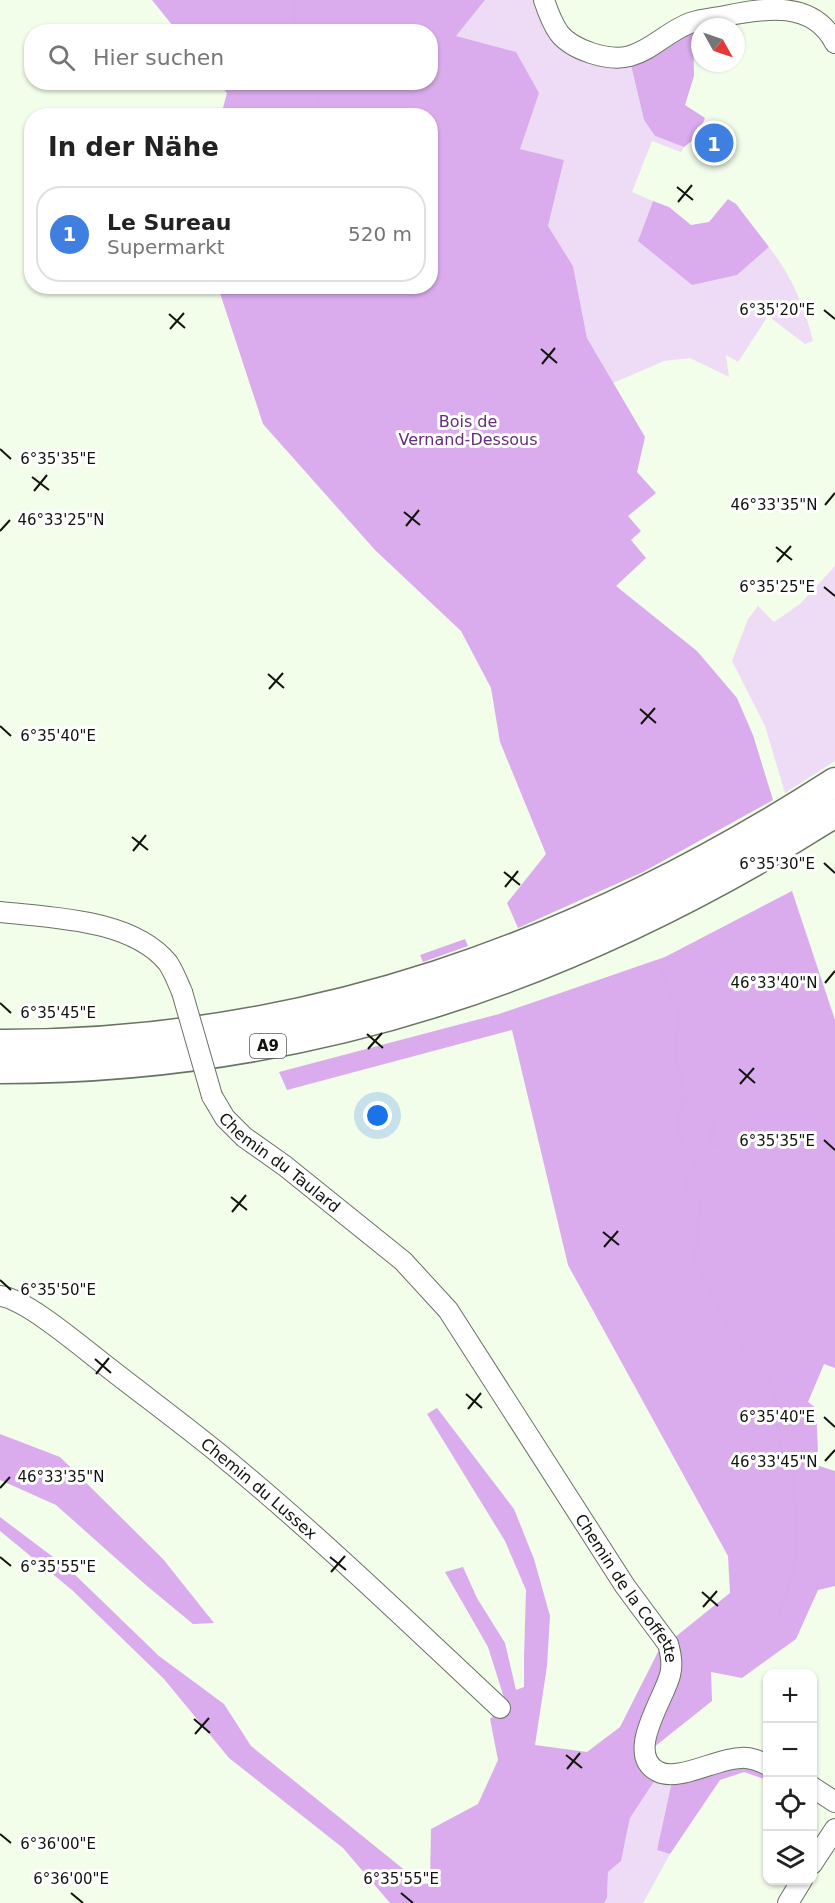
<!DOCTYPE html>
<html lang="de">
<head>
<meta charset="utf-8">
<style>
  :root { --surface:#fff; --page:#f2f2f2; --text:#222; --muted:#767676; --line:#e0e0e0; --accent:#792797 }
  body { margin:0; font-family:"DejaVu Sans",sans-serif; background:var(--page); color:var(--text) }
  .controls { position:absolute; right:18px; bottom:18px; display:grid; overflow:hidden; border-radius:12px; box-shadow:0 2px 4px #0004 }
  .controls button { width:54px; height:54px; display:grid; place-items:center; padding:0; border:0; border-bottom:2px solid var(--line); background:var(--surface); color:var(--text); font:30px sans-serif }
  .compass { position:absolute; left:691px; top:18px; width:54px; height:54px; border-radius:50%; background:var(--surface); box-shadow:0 2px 4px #0004; rotate:130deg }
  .you { position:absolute; left:378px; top:1116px; width:21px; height:21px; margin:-15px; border:4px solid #fff; border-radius:50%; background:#1a73e8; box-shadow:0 0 0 9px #1a73e833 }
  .badge { display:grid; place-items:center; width:39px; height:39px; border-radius:50%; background:var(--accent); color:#fff; font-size:20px; font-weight:700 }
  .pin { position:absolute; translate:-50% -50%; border:3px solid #fff; box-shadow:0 2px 6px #0006 }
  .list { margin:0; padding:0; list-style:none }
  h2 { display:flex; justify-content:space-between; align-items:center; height:78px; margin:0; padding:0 24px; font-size:26px }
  h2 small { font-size:20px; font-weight:400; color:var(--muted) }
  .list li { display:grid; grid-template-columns:39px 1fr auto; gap:18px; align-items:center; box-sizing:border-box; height:96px; margin:0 12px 12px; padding:0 12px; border:2px solid var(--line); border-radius:24px }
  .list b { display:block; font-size:22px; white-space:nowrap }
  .list p { margin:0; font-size:20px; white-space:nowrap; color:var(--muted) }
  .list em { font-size:20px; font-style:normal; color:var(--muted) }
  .icon { flex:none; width:33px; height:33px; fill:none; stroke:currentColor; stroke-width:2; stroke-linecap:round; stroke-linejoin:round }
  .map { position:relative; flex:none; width:835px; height:1903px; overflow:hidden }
  .search { position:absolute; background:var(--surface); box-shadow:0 2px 4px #0004; left:24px; top:24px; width:414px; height:66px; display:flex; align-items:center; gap:15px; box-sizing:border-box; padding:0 21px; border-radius:24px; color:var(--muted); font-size:22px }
  .panel { position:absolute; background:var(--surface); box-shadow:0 2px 4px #0004; left:24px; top:108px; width:414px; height:186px; border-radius:24px }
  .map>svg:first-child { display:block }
</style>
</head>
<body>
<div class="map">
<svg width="835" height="1903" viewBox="0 0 835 1903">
  <rect width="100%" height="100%" fill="#f2fdea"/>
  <g fill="#eedcf6">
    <path d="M 485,0 L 540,0 L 557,38 L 630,61 L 644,120 L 655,136 L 684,147 L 681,152 L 652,141 L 632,192 L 653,201 L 638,241 L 737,275 L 769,247 C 791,275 805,307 813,341 L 805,344 L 768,316 L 738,362 L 726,355 L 729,377 L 690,358 L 664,361 L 613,383 L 587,338 L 573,266 L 548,226 L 564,160 L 520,150 L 455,36 Z"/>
    <polygon points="835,566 835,761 785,793 765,726 732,661 748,619 758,606 774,622 800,604"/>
    <polygon points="655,1780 672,1781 657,1850 670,1854 643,1903 604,1903 607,1898 608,1872 621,1861 630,1818"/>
  </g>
  <g fill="#daacee">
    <polygon points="152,0 485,0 456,36 516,52 539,93 520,149 564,160 548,226 573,266 587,338 645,437 637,472 656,493 628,516 641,531 631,540 646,558 616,586 697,651 737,698 753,735 773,800 643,872 518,928 507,903 546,854 500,742 491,688 461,631 375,550 263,424 218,287 430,286 430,116 221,115 227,93 218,83 430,82 430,32 177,31"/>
    <polygon points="693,28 694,76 685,105 705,118 701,127 698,127 693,140 684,147 655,136 644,120 630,61"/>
    <polygon points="728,199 736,204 769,247 737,275 692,285 638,241 653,201 669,207 691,225 709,222"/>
    <polygon points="792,891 835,1020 835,1368 824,1364 808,1402 816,1408 818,1451 807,1462 835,1471 835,1586 818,1590 796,1639 742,1678 711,1672 712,1701 639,1759 655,1780 630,1818 621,1861 608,1872 607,1898 604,1903 390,1903 343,1848 229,1758 164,1679 72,1590 0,1531 0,1517 69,1569 159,1656 224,1704 251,1746 407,1872 418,1885 430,1883 431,1829 478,1804 498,1760 490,1719 506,1704 488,1647 445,1572 463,1567 477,1598 505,1643 516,1690 524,1687 524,1657 526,1590 505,1541 427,1414 437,1408 514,1509 534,1559 550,1616 547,1666 535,1745 587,1752 620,1727 659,1650 730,1593 728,1556 568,1265 512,1030 287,1090 279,1072 499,1014 665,957"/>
    <polygon points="0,1434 60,1457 163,1559 214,1623 193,1624 147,1586 56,1505 0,1480"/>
    <polygon points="744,1762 767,1771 767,1780 744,1772 720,1780 670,1854 657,1850 672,1781"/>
  </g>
  <polygon fill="#d9abed" points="465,939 468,946 423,962 420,955"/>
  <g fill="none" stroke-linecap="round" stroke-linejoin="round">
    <g stroke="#d9abed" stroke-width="4">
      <polyline points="294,0 295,32"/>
      <polyline points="317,116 320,94 319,82"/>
      <polyline points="683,1098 709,1114 713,1120 711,1143 752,1160 835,1225"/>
      <polyline points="660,1722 697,1676 779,1618 796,1558 794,1475 781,1454 773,1386 730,1330 695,1259 700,1201 684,1188 695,1163 691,1152 683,1144 677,1132 683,1098 682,1078 675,1059 679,1014 661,969"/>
      <polyline points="618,1767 638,1749"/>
    </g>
    <defs>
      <g id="minor">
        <path d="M 544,0 C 548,12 552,23 559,33 C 572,50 609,62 630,56 C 652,50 668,31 690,23 C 701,19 714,18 725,16 C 765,8 813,0 835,43"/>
        <path d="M 0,912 C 53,918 132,919 168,963 C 174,972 178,983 182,992"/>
        <path id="s1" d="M 212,1096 L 225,1118 L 244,1137 L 285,1166 L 403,1261 L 448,1310 L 625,1586 L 668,1644 C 671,1654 673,1664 670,1675 C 664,1699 625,1753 657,1771 C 677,1783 717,1758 741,1758 C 750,1757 759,1761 768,1765"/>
        <path id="s2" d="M 0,1296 C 26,1299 83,1348 105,1365 C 142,1394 180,1422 217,1452 C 315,1532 407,1621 500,1708"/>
        <polyline points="812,1787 835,1802"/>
        <polyline points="812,1864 835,1829"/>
        <polyline points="788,1903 802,1880"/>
      </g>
      <g id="highway">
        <path d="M 0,1044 C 306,1045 579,947 835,782"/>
        <path d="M 0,1069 C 307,1069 577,977 835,813"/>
      </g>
    </defs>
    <use href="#minor" stroke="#697363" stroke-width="22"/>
    <use href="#highway" stroke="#697363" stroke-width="31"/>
    <use href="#minor" stroke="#fff" stroke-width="20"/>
    <use href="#highway" stroke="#fff" stroke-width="28"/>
    <defs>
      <polyline id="minor-bridge" points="182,992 212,1096"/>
    </defs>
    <use href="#minor-bridge" stroke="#697363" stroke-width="22" stroke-linecap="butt"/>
    <use href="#minor-bridge" stroke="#fff" stroke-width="20"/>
  </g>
  <path fill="none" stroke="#10140d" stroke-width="2" d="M 677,187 L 693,200M 678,202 L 692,185M 824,310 L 835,319M 169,314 L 185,328M 170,329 L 184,313M 541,349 L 557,363M 542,364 L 555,348M 0,449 L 11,459M 32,477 L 49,490M 34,491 L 47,475M 825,505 L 835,493M 404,512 L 420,525M 406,526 L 419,510M 0,531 L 10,520M 776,547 L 792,560M 777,562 L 791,546M 824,587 L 835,596M 268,674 L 284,688M 269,689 L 283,673M 640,709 L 656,723M 641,724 L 655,708M 0,726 L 11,736M 132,837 L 148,850M 133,851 L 146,835M 824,863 L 835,873M 504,872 L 520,885M 505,887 L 518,871M 825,983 L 835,971M 0,1003 L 11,1013M 367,1034 L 383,1048M 368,1049 L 382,1033M 739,1069 L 755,1083M 740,1084 L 754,1068M 824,1140 L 835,1150M 231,1197 L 247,1210M 232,1212 L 246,1195M 603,1232 L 619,1245M 604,1247 L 618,1231M 0,1280 L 11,1290M 95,1359 L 111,1373M 96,1374 L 109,1358M 466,1394 L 482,1408M 468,1409 L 481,1393M 824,1417 L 835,1427M 825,1461 L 835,1450M 0,1488 L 10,1477M 0,1557 L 11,1566M 330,1557 L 346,1570M 331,1572 L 345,1556M 702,1592 L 718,1606M 703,1607 L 717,1591M 194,1719 L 210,1733M 195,1734 L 209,1718M 566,1755 L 582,1768M 567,1769 L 580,1753M 0,1834 L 11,1843M 71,1893 L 83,1903M 401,1893 L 413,1903"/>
  <g text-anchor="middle" stroke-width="6" stroke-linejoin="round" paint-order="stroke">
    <rect fill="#fff" stroke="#585a56" stroke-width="1.5" x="250" y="1034" width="36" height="24" rx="4.5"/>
    <g font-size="15" font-weight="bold" fill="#10140d">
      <text x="268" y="1051">A9</text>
    </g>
    <g font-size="16" fill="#642c79" stroke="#fff">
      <text x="468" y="427">Bois de<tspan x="468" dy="18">Vernand-Dessous</tspan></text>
    </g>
    <g font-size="16" fill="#10140d" stroke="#fff">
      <text dy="6" stroke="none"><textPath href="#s1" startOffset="96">Chemin du Taulard</textPath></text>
      <text dy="6" stroke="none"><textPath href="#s2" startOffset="324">Chemin du Lussex</textPath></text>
      <text dy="6" stroke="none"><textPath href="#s1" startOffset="652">Chemin de la Coffette</textPath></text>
    </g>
  </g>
  <g font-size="15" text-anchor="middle" fill="#10140d" stroke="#fff" stroke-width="6" stroke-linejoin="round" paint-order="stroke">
    <text x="777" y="315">6°35'20"E</text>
    <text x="58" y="464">6°35'35"E</text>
    <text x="774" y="510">46°33'35"N</text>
    <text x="61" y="525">46°33'25"N</text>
    <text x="777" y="592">6°35'25"E</text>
    <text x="58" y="741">6°35'40"E</text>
    <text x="777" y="869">6°35'30"E</text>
    <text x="774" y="988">46°33'40"N</text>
    <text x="58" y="1018">6°35'45"E</text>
    <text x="777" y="1146">6°35'35"E</text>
    <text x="58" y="1295">6°35'50"E</text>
    <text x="777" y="1422">6°35'40"E</text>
    <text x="774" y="1467">46°33'45"N</text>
    <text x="61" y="1482">46°33'35"N</text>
    <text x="58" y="1572">6°35'55"E</text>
    <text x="58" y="1849">6°36'00"E</text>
    <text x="71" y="1884">6°36'00"E</text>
    <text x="401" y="1884">6°35'55"E</text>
  </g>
</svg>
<div class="controls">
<button>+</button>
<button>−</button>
<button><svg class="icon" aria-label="locate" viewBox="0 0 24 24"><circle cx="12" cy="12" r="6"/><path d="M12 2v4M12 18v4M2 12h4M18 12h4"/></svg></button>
<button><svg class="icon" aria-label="layers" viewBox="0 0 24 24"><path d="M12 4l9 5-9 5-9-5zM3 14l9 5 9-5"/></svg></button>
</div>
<svg class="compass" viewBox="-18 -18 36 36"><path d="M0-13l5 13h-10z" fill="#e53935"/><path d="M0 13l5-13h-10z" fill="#767676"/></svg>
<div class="you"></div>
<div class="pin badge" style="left:714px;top:143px;background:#3f7fe0">1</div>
<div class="search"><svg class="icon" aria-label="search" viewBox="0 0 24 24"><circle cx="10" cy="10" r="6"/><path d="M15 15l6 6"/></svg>Hier suchen</div>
<section class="panel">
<h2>In der Nähe<small></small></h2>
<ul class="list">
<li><span class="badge" style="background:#3f7fe0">1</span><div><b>Le Sureau</b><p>Supermarkt</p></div><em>520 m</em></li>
</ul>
</section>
</div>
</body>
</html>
